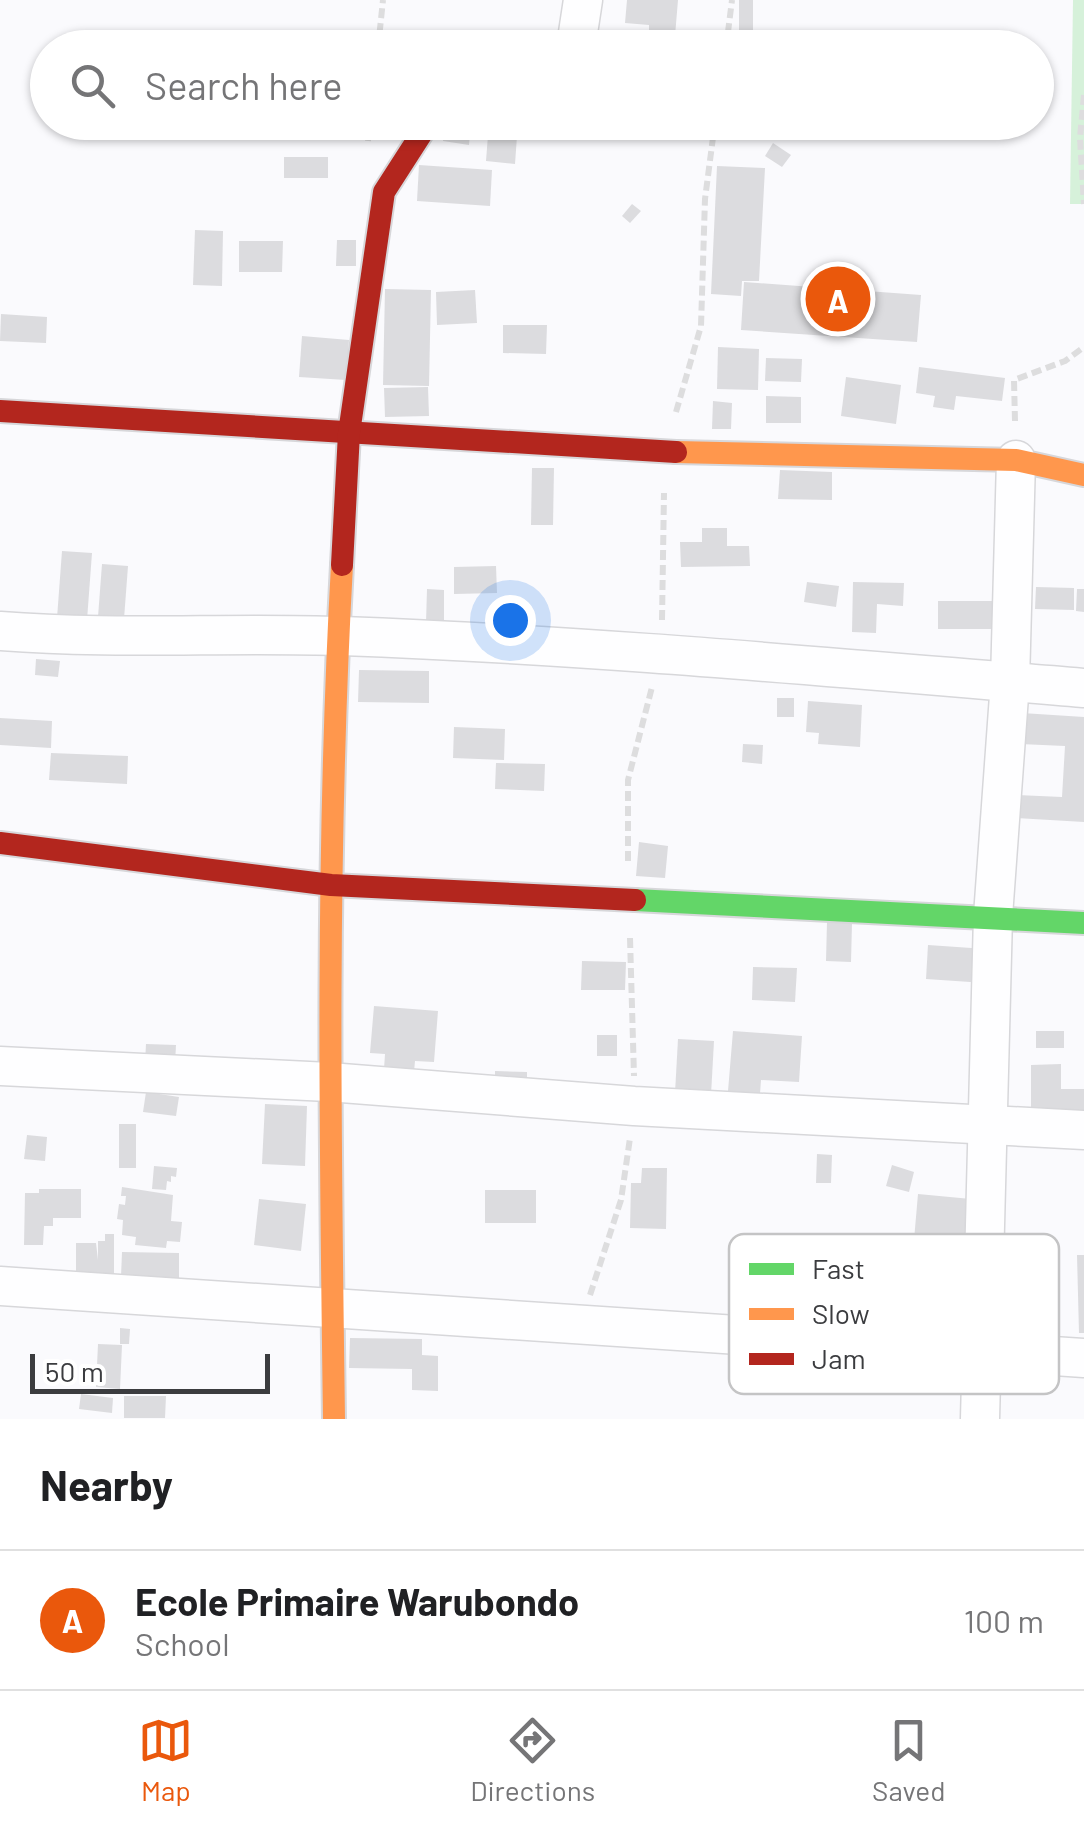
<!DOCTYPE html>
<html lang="en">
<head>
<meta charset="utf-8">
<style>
  :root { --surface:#fff; --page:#f6f6f6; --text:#202124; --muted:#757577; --line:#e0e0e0; --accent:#ea580c }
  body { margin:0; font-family:Barlow,sans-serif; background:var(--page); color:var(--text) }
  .scale { position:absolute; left:30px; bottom:25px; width:240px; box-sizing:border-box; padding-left:10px; border:5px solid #3b3c3f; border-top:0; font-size:28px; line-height:35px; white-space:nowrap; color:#3b3c3f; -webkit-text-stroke:8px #fff; paint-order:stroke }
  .you { position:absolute; left:510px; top:620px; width:35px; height:35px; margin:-25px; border:8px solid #fff; border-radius:50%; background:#1a73e8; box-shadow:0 0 0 15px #1a73e833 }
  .badge { display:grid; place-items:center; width:65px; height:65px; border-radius:50%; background:var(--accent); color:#fff; font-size:32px; font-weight:700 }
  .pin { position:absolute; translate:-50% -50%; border:5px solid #fff; box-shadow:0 2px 10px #0006 }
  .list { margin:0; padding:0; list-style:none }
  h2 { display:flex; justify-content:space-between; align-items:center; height:130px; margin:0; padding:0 40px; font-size:42px }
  h2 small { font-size:32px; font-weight:400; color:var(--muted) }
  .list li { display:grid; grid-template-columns:65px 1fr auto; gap:30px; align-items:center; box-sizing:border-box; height:140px; padding:0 40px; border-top:2px solid var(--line) }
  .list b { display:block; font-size:38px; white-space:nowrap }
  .list p { margin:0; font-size:32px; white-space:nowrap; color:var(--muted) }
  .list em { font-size:32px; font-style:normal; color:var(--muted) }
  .icon { flex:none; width:55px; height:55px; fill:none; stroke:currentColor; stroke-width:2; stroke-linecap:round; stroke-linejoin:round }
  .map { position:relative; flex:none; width:1084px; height:1419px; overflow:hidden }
  .search { position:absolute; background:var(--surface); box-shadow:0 2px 8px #0004; left:30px; right:30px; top:30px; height:110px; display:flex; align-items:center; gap:25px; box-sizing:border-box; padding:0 35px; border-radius:55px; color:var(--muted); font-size:38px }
  .sheet { height:270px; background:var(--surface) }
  nav { display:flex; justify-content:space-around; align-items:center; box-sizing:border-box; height:140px; border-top:2px solid var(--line); background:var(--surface); font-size:28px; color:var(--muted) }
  nav a { display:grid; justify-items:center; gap:5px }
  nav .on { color:var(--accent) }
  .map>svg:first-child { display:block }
</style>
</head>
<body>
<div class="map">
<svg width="1084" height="1419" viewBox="0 0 1084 1419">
  <rect width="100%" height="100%" fill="#fafafd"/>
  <polygon fill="#d6f1da" points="1073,0 1084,0 1084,204 1070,204"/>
  <g fill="#dcdcdf">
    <polygon points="627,0 678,0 675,36 649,34 649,25 625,23"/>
    <rect x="739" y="0" width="14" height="30"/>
    <polygon points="670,39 698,41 698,48 670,48"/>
    <polygon points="445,122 471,122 469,145 443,141"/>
    <polygon points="489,122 518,122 515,164 486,161"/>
    <polygon points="773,143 791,155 782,167 765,156"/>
    <rect x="284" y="157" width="44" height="21"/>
    <polygon points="419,165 492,170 490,206 417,201"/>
    <polygon points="717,166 765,168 759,281 742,281 741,296 711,294"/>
    <polygon points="632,204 641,211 630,223 622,216"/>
    <polygon points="195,230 223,231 222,286 193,285"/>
    <polygon points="337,240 356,240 356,266 336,266"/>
    <polygon points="239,241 283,241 282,272 239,272"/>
    <polygon points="744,282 921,295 917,342 741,330"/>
    <polygon points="385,289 431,290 429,386 383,385"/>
    <polygon points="475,290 477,323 437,325 436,292"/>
    <polygon points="1,314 47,317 46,343 0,341"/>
    <polygon points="503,325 547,325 546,354 503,353"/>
    <polygon points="302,336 349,340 346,380 299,377"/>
    <polygon points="718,347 759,349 758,390 717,389"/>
    <polygon points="766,358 802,359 801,382 765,381"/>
    <polygon points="919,367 1005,378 1002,401 956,396 954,410 933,407 935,396 916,393"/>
    <polygon points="846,377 901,385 896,424 841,416"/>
    <polygon points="428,387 429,416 385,417 384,388"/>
    <polygon points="766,396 801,397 801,423 766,423"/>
    <polygon points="713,401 732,403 731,429 712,429"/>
    <polygon points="532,468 554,468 553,525 531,525"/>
    <polygon points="780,470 832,472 832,500 778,499"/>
    <polygon points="702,528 727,528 727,546 749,546 750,566 681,567 680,542 702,542"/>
    <polygon points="62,551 92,553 87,620 57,618"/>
    <polygon points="102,564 128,566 124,619 98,617"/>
    <polygon points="496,566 497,593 454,594 454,567"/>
    <polygon points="807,582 839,586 836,607 804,602"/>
    <polygon points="853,582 904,583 903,606 877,604 876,633 852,632"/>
    <polygon points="1036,587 1074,588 1074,610 1035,609"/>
    <polygon points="427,589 444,590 444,624 426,623"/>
    <polygon points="1077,589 1084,589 1084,612 1076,611"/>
    <rect x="938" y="601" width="54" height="28"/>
    <polygon points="36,659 60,661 58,677 35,675"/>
    <polygon points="359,670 429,671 429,703 358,702"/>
    <rect x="777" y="698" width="17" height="19"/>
    <polygon points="808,701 862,705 860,747 818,744 819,733 806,732"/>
    <polygon points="1022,713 1084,717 1084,822 1015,818 1017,795 1062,797 1065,746 1020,744"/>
    <polygon points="0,718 52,721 51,748 0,745"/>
    <polygon points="454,727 505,729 504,760 453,758"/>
    <polygon points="743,744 763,745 762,764 742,762"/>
    <polygon points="51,753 128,756 127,784 49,780"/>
    <polygon points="496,763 545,764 544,791 495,789"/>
    <polygon points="639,842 668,846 665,878 636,876"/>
    <polygon points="827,922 852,923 851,962 826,961"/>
    <polygon points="928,945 986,949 985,983 926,979"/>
    <polygon points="582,961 626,962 625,990 581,990"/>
    <polygon points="753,967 797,968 795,1002 752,1000"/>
    <polygon points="374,1006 438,1011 434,1062 415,1061 414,1072 384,1069 385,1054 370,1053"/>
    <polygon points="733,1031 802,1036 799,1082 761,1080 760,1094 728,1091"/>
    <rect x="1036" y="1031" width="28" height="17"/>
    <rect x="597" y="1035" width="20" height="21"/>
    <polygon points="678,1039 714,1041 711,1095 675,1093"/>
    <polygon points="146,1044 176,1045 175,1064 145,1063"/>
    <polygon points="1061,1064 1061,1089 1084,1089 1084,1119 1031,1119 1031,1065"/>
    <polygon points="495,1071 527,1072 527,1092 495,1091"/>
    <polygon points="146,1092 179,1097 176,1116 143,1112"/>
    <polygon points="265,1104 307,1106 305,1166 262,1164"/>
    <rect x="119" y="1124" width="17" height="44"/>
    <polygon points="27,1135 47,1137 45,1161 24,1159"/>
    <polygon points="817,1154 832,1155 831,1183 816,1183"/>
    <polygon points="892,1165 914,1172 909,1192 886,1186"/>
    <polygon points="154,1166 177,1168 176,1177 171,1176 171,1182 167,1181 166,1190 152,1189"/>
    <polygon points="642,1168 667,1168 666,1229 630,1228 631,1183 641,1183"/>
    <polygon points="122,1187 173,1195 171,1221 182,1222 180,1242 167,1241 166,1248 135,1245 136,1237 122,1235 123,1220 117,1219 119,1204 125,1205 126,1196 121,1196"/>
    <polygon points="39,1189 81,1189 81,1218 53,1218 53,1226 44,1226 43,1245 24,1245 25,1193 39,1193"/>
    <rect x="485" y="1190" width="51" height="33"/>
    <polygon points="918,1194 971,1199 968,1245 914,1240"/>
    <polygon points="259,1199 306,1204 301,1251 254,1245"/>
    <polygon points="105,1234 114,1234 114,1275 76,1279 76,1243 96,1243 98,1260 98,1241 105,1241"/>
    <polygon points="122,1252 179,1253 179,1278 121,1277"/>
    <polygon points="1077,1255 1084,1255 1084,1333 1079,1333"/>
    <polygon points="120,1328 130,1329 129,1344 120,1344"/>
    <polygon points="350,1338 422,1339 422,1355 438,1356 438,1391 412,1390 412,1369 349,1368"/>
    <polygon points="98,1344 122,1345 120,1389 96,1387"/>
    <polygon points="81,1394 113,1398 112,1413 79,1409"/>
    <polygon points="124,1396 166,1396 165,1418 124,1418"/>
  </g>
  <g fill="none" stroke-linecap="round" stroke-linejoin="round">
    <defs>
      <g id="street">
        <polyline points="576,46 583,0"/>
        <path d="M 0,631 C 114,640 228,632 342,636 C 590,645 837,668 1084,688"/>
        <polyline points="0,1066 329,1082 634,1106 1084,1130"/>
        <polyline points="0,1286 1084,1358"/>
        <polyline points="980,1419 993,916 1010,682 1016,460"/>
      </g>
      <polyline id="fast" points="635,900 1084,923"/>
      <g id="slow">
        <polyline points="676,452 1016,460 1084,475"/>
        <path d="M 334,1419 C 330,1134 326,850 342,565"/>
      </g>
      <g id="jam">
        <polyline points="0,411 676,452"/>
        <polyline points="342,565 349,433 384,192 429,122"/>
        <polyline points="0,843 331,885 635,900"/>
      </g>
    </defs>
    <use href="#street" stroke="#d7d7da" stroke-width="41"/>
    <use href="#fast" stroke="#d7d7da" stroke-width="26"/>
    <use href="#slow" stroke="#d7d7da" stroke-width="26"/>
    <use href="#jam" stroke="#d7d7da" stroke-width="26"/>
    <g stroke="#ddddde" stroke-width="6" stroke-dasharray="10 5" stroke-linecap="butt">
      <polyline points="378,48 383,0"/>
      <polyline points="726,48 732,0"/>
      <polyline points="1084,95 1080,138 1084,204"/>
      <polyline points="368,141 369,122"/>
      <polyline points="676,412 701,326 705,199 715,122"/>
      <polyline points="1015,421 1014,380 1065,361 1084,347"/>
      <polyline points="662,620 664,493"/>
      <polyline points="628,861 628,780 652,687"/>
      <polyline points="630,938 634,1076"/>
      <polyline points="590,1295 621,1200 630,1138"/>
    </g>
    <use href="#street" stroke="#fefeff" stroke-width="38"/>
    <use href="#fast" stroke="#63d668" stroke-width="22"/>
    <use href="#slow" stroke="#ff974d" stroke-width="22"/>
    <use href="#jam" stroke="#b3261e" stroke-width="22"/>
  </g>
  <rect x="729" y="1234" width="330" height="160" rx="15" fill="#fff" stroke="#c4c4c5" stroke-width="2.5"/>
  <rect x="749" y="1263" width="45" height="12" fill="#63d668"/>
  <rect x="749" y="1308" width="45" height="12" fill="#ff974d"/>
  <rect x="749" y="1353" width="45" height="12" fill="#b3261e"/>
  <g font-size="28" fill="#3b3c3f">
    <text x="812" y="1279">Fast</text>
    <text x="812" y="1324">Slow</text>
    <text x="812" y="1369">Jam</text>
  </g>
</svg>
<div class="scale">50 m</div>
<div class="you"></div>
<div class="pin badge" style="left:838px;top:299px">A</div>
<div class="search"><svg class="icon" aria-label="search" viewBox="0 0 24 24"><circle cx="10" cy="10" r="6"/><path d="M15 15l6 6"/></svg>Search here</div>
</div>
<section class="sheet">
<h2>Nearby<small></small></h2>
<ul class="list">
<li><span class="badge">A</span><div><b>Ecole Primaire Warubondo</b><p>School</p></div><em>100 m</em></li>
</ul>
</section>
<nav>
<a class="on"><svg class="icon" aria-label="map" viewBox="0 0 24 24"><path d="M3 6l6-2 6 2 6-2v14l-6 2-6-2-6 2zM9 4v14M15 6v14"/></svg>Map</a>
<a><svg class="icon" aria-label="directions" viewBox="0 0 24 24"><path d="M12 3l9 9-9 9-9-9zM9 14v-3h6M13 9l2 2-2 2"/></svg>Directions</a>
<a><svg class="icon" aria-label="saved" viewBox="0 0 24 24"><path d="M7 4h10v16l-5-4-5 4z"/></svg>Saved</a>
</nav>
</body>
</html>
